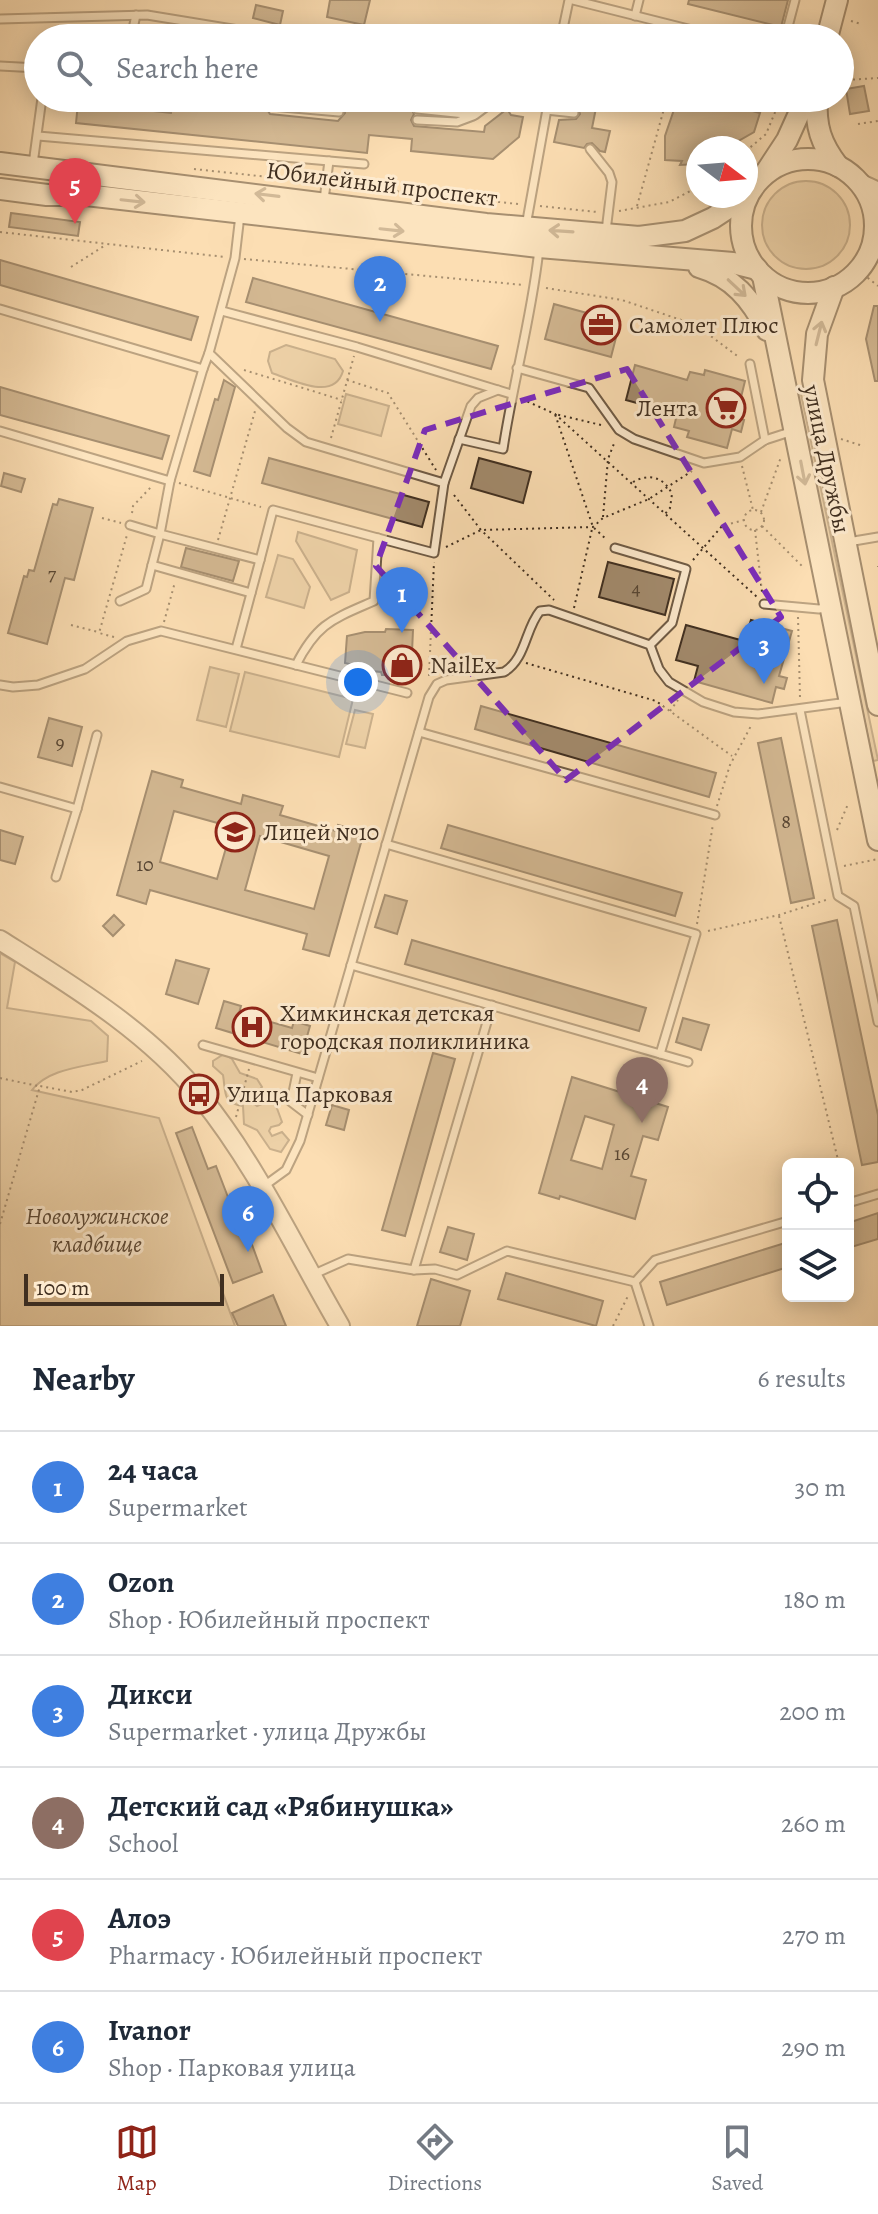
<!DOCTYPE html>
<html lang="en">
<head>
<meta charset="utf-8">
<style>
  :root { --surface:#fff; --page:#f6f6f7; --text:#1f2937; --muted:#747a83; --line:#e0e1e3; --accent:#8f2418 }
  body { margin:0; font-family:Alegreya,serif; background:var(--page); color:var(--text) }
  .controls { position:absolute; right:24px; bottom:24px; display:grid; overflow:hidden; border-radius:12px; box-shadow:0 4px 20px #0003 }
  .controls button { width:72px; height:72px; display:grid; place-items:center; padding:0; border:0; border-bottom:2px solid var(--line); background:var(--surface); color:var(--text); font:40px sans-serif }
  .compass { position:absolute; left:686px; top:136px; width:72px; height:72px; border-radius:50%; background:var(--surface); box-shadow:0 4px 20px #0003; rotate:106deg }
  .scale { position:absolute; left:24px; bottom:20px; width:200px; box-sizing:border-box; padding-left:8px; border:4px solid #402f20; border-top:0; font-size:22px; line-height:28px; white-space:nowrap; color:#402f20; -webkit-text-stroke:6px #fdeace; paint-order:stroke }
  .you { position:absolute; left:358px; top:682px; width:28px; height:28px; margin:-20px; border:6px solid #fff; border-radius:50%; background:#1a73e8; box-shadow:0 0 0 12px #1a73e833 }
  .badge { display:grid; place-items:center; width:52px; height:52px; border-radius:50%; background:var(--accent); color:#fff; font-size:26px; font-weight:700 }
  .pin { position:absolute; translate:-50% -66px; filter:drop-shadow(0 2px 4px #0008) }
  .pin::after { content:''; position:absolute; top:42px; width:28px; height:24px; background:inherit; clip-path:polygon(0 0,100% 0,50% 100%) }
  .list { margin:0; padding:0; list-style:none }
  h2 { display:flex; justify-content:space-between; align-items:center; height:104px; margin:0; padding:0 32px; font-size:34px }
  h2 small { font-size:26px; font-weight:400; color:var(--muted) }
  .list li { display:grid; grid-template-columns:52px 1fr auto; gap:24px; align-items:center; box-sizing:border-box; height:112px; padding:0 32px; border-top:2px solid var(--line) }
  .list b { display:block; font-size:30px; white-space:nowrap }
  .list p { margin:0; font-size:26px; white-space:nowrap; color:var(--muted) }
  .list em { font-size:26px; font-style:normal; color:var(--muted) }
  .icon { flex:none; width:44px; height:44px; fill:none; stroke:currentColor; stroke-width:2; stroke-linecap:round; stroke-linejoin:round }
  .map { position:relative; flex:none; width:878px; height:1326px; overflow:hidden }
  .search { position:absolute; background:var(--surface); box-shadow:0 4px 20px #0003; left:24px; right:24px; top:24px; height:88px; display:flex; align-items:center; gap:20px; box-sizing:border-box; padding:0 28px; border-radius:44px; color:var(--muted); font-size:30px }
  .sheet { height:776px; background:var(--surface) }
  nav { display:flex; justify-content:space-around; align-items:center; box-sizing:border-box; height:112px; border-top:2px solid var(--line); background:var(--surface); font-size:22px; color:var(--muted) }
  nav a { display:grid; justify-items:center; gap:4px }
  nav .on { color:var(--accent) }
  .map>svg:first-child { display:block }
</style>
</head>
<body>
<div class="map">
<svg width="878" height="1326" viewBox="0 0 878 1326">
  <rect width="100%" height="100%" fill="#fcdeb3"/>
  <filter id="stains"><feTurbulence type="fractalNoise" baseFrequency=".0025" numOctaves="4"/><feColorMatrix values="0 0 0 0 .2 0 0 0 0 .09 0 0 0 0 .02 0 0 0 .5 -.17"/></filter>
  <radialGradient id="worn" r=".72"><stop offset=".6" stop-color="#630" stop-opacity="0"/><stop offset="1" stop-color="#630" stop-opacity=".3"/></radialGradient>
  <g fill="#dcc09a" stroke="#8e785d" stroke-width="2">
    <circle cx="806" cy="225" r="44"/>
    <path d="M 286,345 L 335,359 L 343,371 C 334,402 293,380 272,373 L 268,361 L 270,352 Z"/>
    <polygon points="346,394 389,406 381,436 338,424"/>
    <polygon points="796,394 801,394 878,760 873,761"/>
    <polygon points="298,532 357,550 349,592 331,600 296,541"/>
    <polygon points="278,555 293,559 310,587 304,608 266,597"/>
    <polygon points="210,667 239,674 226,727 197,720"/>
    <polygon points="245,672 353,699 339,757 230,731"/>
    <polygon points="355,710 373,714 365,748 346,744"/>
    <path d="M 0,953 L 15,962 L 7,1008 L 91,1021 L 108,1036 L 107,1061 C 82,1067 48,1069 32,1090 L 159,1118 L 235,1326 L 0,1326 Z"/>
    <path d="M 224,1054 L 232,1059 L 240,1073 L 257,1079 L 262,1087 L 252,1098 L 253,1103 L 257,1106 L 271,1100 L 275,1103 L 282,1122 L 279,1125 L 271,1127 L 269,1131 L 272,1136 L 282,1132 L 289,1140 L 281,1152 L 270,1149 L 257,1130 L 244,1124 L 243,1106 C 222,1103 226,1093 223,1075 L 213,1066 L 213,1061 Z"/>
  </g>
  <g fill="#a28a6c" stroke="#402f20" stroke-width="2" fill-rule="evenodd">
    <polygon points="330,0 370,0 364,25 327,17"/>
    <polygon points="689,0 788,0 781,27 688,4"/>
    <polygon points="256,5 283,11 280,25 253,18"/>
    <polygon points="864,86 869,111 850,114 846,89"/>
    <polygon points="173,98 271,100 266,102 265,106 270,114 338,121 345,113 343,107 346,98 419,98 418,103 411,108 414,114 411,120 414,126 484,132 485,126 507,109 511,115 523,117 519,137 493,159 411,151 412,139 369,135 367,153 76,123 78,103 171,113"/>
    <polygon points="571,98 610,98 608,110 596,108 592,128 610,131 605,152 600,151 592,143 587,144 584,148 554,142 559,120 576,119 580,114 578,108 569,106"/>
    <polygon points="678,98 703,98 760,113 754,132 726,148 698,148 698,164 680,165 682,161 665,160 665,136"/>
    <polygon points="11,213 80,222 78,236 9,227"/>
    <polygon points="0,260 198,317 191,340 0,285"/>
    <polygon points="253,278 498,346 491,369 246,302"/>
    <polygon points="554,304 620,322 611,357 545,339"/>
    <polygon points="874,306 878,306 878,381 875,381 866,339"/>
    <polygon points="635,365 687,380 690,372 704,375 705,370 745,381 736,418 744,420 741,432 732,429 727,448 687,437 689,431 674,427 677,414 626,400"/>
    <polygon points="224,380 235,387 210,476 194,471 215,399 218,400"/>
    <polygon points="0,387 169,436 162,459 0,415"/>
    <polygon points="269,458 429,502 422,527 262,483"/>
    <polygon points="479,458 531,472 523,503 471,488"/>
    <polygon points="4,473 25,479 21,492 1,486"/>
    <polygon points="59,499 93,508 74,580 65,578 47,644 8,633 24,576 27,577 29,570 34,571 53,504 57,505"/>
    <polygon points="186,548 239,561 233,581 181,567"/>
    <polygon points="608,562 674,579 665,615 599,597"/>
    <polygon points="751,620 792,631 779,676 787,678 784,689 776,687 772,703 694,681 698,666 676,660 686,625 744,641"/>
    <polygon points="386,629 413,630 411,675 382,675 381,672 362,670 362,668 354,667 354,665 345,663 347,636 365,632 385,632"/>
    <polygon points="481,706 716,773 709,797 475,729"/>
    <polygon points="49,718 82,727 72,766 38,757"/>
    <polygon points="781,738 814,898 791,903 758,743"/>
    <path d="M 152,771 L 183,780 L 181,787 L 241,804 L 243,795 L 283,806 L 280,815 L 336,831 L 338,825 L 364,832 L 329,956 L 303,949 L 307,934 L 150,890 L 146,904 L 117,895 ZM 174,811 L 232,827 L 217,879 L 160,862 ZM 260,836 L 329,856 L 314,909 L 245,890 Z"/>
    <polygon points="448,825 682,893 675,916 441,848"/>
    <polygon points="0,830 23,837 15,864 0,860"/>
    <polygon points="385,895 407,901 397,934 375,927"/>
    <polygon points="114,915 124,925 113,936 103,926"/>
    <polygon points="837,920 878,1115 878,1162 862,1165 812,926"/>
    <polygon points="412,940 646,1008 639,1031 405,964"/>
    <polygon points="176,960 209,969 198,1004 166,994"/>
    <polygon points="224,1001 241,1006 239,1013 292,1028 294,1021 310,1026 302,1054 216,1028"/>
    <polygon points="683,1018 709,1025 701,1050 676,1042"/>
    <polygon points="433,1053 455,1059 405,1236 382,1230"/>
    <path d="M 572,1077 L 668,1107 L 658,1140 L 643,1136 L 631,1176 L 646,1180 L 635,1219 L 560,1196 L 559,1199 L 539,1193 ZM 585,1116 L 614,1125 L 602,1169 L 571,1160 Z"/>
    <polygon points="332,1105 349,1110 344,1130 326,1125"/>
    <polygon points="192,1127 208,1169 216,1166 246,1244 251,1242 262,1272 233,1283 176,1133"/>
    <polygon points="878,1213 878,1239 848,1248 848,1223"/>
    <polygon points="448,1227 474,1234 467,1260 440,1252"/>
    <polygon points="788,1242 788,1267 667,1305 660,1282"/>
    <polygon points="506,1273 603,1301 596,1326 498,1299"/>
    <polygon points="431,1279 470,1291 460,1326 417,1326"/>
    <polygon points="273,1295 286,1326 238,1326 232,1313"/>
  </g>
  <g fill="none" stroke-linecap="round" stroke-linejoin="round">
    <defs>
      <g id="service">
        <polyline points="573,0 724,38"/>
        <polyline points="635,16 639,0"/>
        <polyline points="0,19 147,15 288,38"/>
        <polyline points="131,38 136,15"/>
        <polyline points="561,38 569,0"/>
        <polyline points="785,38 795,0"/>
        <polyline points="0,66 38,68"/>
        <polyline points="317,98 340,101"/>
        <polyline points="531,98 548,101"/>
        <polyline points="734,98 758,104 765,98"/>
        <polyline points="271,106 339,112"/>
        <polyline points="417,109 475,115 498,98"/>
        <polyline points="546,110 574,113"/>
        <polyline points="417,120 457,122 473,116"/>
        <polyline points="38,136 364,164"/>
        <polyline points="590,149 609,173 612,182 606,231"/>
        <polyline points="33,164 42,98"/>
        <polyline points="324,200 329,161"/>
        <polyline points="526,226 549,98"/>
        <polyline points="0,309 203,369 209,353 287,428 306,442 444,483 471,406 478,398 498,390"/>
        <polyline points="222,311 357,347 511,394"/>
        <polyline points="209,353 235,258 240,215"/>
        <polyline points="750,364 765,440"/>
        <polyline points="517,368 589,388 619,430 634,439 704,463 740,457 765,440 793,431"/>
        <polyline points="0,431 170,481 203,369"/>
        <path d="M 459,439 L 503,449 C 513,382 532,316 539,249"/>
        <polyline points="170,481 160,534 260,560 236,649"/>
        <polyline points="130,525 160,534 152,565 251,593"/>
        <polyline points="848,542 878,537"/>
        <polyline points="615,548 686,569 672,623 650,645"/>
        <polyline points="260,560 273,510 434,553 444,483"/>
        <polyline points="120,601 146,589 152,565"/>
        <polyline points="764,604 819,609 829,607"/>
        <path d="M 296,665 C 317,623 333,619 374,601 L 378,538"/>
        <polyline points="0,685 13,687 38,685 85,669 127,641 161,631 407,693"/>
        <polyline points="800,710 838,896 854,906 878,1022"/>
        <polyline points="419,732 715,815"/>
        <polyline points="0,787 77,809 97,735"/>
        <polyline points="386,844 696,934 660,1054"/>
        <polyline points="56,877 77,809"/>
        <polyline points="351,965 688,1062"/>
        <polyline points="203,1045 318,1078"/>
        <polyline points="297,1073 291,1102 308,1115"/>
        <path d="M 264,1186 L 286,1170 L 300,1141 L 429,697 L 437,684 L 446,680 L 504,672 C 526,659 525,629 540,611 L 549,610 L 650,645 L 659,669 L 669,682 L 703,702 L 734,712 L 758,714 L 848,702"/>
        <polyline points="848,1203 878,1194"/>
        <polyline points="414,1270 492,1005"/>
        <polyline points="312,1275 348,1259 414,1270 435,1269 457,1275 507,1251 635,1282 655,1260 788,1221"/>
        <polyline points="635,1282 649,1326"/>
      </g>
      <g id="tertiary">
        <polyline points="861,184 878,192"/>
        <polyline points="869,253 878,244"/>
        <path d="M 0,940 C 71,985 148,1031 201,1097 C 257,1166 295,1249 340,1326"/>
      </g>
      <g id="secondary">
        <polyline points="827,38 837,0"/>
        <path d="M 817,98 C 815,126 821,144 838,166"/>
        <circle cx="808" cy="226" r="67"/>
        <polyline points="0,163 486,224 639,237 685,231 713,218 748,195"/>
        <polyline points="766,172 787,140 806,98"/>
        <polyline points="0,189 47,195 86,195 539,247 733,263 757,269"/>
        <path d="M 699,267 C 733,277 751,299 767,330"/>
        <polyline points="763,276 878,840"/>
        <polyline points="834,287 817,334 813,380 878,705"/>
      </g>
    </defs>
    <use href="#service" stroke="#6f5b45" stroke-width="11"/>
    <use href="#tertiary" stroke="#6f5b45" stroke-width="22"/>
    <use href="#secondary" stroke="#402f20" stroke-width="24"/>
    <g stroke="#402f20" stroke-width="2" stroke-dasharray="2 4" stroke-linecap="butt">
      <polyline points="851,21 861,24"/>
      <polyline points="847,80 878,78"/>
      <polyline points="858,124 878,121"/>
      <polyline points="746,151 766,134 781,98"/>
      <polyline points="194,169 315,182"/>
      <polyline points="337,185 518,204"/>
      <polyline points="540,206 597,212"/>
      <polyline points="637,206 667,98"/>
      <polyline points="619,211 669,202 698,187"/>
      <polyline points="0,232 225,257"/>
      <polyline points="244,259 524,285"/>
      <polyline points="71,267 104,246"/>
      <polyline points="863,274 878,286"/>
      <polyline points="546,288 622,300 696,325 740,358"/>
      <polyline points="244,370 342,400"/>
      <polyline points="347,380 388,393 436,470"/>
      <polyline points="522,399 555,414 757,597"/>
      <polyline points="601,425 555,414 593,527 607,540"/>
      <polyline points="331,438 354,356"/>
      <polyline points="841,439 863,446"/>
      <polyline points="742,466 753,510"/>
      <path d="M 633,482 C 649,473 664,477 672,494 L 670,508 L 665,514"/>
      <polyline points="179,483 261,507"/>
      <polyline points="454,495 481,530 554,600"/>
      <circle cx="754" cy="520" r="10"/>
      <polyline points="761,512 781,457"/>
      <polyline points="132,513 133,506 151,487"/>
      <polyline points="603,517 608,459 615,441"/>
      <polyline points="102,518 121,523"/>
      <polyline points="762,526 803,567"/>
      <polyline points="755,530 762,592"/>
      <polyline points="218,540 255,411"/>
      <polyline points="446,547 481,530 593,527 603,518 649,499 692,471"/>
      <polyline points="693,560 722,526 744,520"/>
      <polyline points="878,567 878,566"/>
      <polyline points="574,608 592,529"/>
      <polyline points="798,617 800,698"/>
      <polyline points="164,622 175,582"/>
      <polyline points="71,625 98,632"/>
      <polyline points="114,637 99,633 127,535"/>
      <polyline points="526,663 656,701 732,756"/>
      <polyline points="429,676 434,562"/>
      <polyline points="670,711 678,700"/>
      <polyline points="717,806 730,765 752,724"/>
      <polyline points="837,830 848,804"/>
      <polyline points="844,866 878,859"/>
      <polyline points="779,916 839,1164"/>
      <polyline points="697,924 713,824"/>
      <polyline points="708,931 779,915 829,899"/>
      <polyline points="0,1078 38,1086"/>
      <polyline points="236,1117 249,1069"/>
      <polyline points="0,1224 40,1086 72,1092 82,1090 142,1061"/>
      <polyline points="613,1326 629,1294"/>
    </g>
    <use href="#service" stroke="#fdeace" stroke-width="7"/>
    <use href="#tertiary" stroke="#fdeace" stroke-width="18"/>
    <use href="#secondary" stroke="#fdeace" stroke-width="20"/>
  </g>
  <defs><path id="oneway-shaft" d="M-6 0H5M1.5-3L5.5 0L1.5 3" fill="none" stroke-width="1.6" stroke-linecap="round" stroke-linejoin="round" transform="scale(2)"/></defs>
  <g stroke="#9e8c77">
    <use href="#oneway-shaft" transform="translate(267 195) rotate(-173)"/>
    <use href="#oneway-shaft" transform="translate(133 201) rotate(6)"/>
    <use href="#oneway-shaft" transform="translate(392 230) rotate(6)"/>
    <use href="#oneway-shaft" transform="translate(561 231) rotate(-176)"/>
    <use href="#oneway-shaft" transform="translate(737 288) rotate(43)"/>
    <use href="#oneway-shaft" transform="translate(819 333) rotate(-76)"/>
    <use href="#oneway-shaft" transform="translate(803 473) rotate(79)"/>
  </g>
  <path d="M0 0H878V1326H0ZM 627,369 L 781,617 L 566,780 L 376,566 L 425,430 Z" fill="#fcdeb3" fill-opacity=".55" fill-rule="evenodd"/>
  <path fill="none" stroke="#7b2cbf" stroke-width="6" stroke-dasharray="16 10" stroke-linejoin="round" d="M 627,369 L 781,617 L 566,780 L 376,566 L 425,430 Z"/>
  <defs>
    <symbol id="office-ring" viewBox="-11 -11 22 22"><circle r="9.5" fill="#fdeace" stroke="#8f2418" stroke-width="1.5"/><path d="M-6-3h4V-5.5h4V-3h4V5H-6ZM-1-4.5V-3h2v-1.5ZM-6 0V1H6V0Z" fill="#8f2418"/></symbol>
    <symbol id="supermarket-ring" viewBox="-11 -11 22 22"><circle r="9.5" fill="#fdeace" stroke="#8f2418" stroke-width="1.5"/><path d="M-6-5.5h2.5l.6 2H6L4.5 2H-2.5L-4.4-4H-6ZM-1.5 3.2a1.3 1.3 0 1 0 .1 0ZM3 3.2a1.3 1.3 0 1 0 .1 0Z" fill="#8f2418"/></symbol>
    <symbol id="shop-ring" viewBox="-11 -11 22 22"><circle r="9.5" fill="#fdeace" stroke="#8f2418" stroke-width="1.5"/><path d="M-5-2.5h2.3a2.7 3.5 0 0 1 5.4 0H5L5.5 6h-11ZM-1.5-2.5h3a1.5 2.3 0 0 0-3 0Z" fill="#8f2418"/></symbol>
    <symbol id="school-ring" viewBox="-11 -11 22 22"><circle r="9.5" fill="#fdeace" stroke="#8f2418" stroke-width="1.5"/><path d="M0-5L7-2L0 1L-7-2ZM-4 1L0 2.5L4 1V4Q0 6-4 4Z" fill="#8f2418"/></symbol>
    <symbol id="hospital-ring" viewBox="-11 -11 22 22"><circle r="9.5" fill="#fdeace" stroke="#8f2418" stroke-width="1.5"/><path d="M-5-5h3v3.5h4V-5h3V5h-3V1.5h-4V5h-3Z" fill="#8f2418"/></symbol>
    <symbol id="bus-ring" viewBox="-11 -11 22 22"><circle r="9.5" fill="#fdeace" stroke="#8f2418" stroke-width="1.5"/><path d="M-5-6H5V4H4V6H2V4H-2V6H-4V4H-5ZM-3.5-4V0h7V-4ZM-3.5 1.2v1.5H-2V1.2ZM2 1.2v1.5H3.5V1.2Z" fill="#8f2418"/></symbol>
  </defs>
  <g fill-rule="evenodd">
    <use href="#office-ring" x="579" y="303" width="44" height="44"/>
    <use href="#supermarket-ring" x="704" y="386" width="44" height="44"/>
    <use href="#shop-ring" x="380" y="643" width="44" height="44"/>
    <use href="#school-ring" x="213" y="810" width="44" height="44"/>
    <use href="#hospital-ring" x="230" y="1005" width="44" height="44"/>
    <use href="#bus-ring" x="177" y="1072" width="44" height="44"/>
  </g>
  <g text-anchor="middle" stroke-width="6" stroke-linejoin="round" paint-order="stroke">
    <g font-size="20" fill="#584633">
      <text x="52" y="580">7</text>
      <text x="636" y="595">4</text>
      <text x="60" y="749">9</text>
      <text x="786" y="828">8</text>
      <text x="145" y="871">10</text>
      <text x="622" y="1160">16</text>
    </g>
    <g font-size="24" fill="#402f20" stroke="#fdeace">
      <text transform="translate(382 184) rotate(7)" y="8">Юбилейный проспект</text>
      <text transform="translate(827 459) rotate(78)" y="8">улица Дружбы</text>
    </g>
    <g font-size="24" fill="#402f20" stroke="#fdeace" text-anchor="start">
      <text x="629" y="333">Самолет Плюс</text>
      <text x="698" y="416" text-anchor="end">Лента</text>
      <text x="430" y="673">NailEx</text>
      <text x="263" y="840">Лицей №10</text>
      <text x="280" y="1021">Химкинская детская<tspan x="280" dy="28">городская поликлиника</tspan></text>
      <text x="227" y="1102">Улица Парковая</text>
    </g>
    <g font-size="24" font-style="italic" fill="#5f4c38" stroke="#fdeace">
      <text x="97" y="1224">Новолужинское<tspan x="97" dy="28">кладбище</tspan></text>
    </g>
  </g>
  <rect width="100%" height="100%" filter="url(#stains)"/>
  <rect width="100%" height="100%" fill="url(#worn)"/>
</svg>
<div class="controls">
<button><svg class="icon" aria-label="locate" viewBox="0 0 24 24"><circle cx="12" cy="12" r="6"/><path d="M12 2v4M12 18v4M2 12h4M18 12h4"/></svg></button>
<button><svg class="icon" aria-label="layers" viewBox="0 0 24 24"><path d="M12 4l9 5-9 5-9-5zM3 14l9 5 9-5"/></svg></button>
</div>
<svg class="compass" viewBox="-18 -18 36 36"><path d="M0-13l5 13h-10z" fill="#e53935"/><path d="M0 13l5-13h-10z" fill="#747a83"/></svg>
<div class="scale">100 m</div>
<div class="you"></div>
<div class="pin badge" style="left:402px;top:633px;background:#3f7fe0">1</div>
<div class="pin badge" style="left:380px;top:322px;background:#3f7fe0">2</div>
<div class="pin badge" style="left:764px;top:684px;background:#3f7fe0">3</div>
<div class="pin badge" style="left:642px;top:1123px;background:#8d6e63">4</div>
<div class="pin badge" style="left:75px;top:224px;background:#e0444e">5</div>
<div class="pin badge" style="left:248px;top:1252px;background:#3f7fe0">6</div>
<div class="search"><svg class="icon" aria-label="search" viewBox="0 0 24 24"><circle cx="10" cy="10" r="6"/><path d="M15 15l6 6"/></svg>Search here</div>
</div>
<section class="sheet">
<h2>Nearby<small>6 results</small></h2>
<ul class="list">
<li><span class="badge" style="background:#3f7fe0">1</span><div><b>24 часа</b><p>Supermarket</p></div><em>30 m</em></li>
<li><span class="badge" style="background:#3f7fe0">2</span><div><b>Ozon</b><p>Shop · Юбилейный проспект</p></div><em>180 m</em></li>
<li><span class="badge" style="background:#3f7fe0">3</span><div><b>Дикси</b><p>Supermarket · улица Дружбы</p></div><em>200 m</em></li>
<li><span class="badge" style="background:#8d6e63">4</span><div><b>Детский сад «Рябинушка»</b><p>School</p></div><em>260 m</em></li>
<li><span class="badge" style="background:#e0444e">5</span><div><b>Алоэ</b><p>Pharmacy · Юбилейный проспект</p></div><em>270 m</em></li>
<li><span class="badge" style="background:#3f7fe0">6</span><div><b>Ivanor</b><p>Shop · Парковая улица</p></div><em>290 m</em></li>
</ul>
</section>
<nav>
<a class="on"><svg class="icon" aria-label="map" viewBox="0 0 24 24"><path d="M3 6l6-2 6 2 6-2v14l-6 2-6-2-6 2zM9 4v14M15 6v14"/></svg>Map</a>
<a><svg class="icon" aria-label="directions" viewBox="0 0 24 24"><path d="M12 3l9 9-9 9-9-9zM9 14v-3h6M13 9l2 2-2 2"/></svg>Directions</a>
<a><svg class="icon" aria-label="saved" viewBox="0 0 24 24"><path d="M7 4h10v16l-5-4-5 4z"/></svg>Saved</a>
</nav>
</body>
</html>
